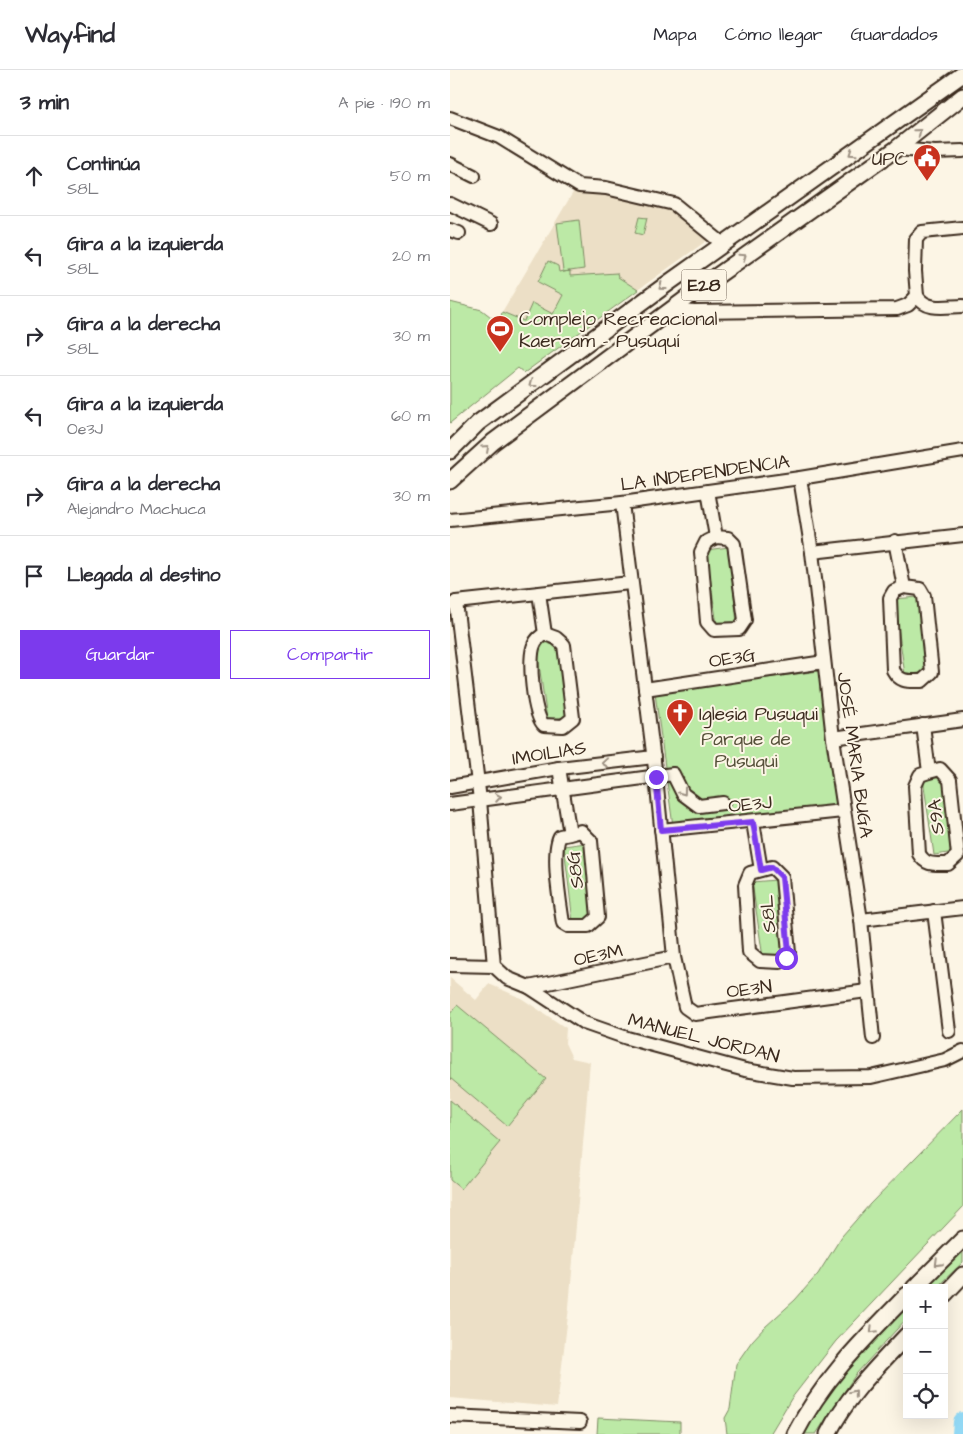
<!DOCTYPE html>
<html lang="es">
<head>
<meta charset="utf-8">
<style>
  :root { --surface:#fff; --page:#f7f7f7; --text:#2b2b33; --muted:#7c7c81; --line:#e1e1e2; --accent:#7c3aed }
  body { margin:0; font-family:"Architects Daughter",sans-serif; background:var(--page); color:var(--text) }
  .controls { position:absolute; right:15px; bottom:15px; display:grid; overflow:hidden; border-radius:0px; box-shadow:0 5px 20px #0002 }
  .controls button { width:45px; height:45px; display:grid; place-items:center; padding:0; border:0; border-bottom:1px solid var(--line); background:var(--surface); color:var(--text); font:25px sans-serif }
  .stop { position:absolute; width:15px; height:15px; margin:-11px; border:4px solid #7c3aed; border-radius:50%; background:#fff }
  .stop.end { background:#7c3aed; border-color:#fff; box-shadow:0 1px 5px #0008 }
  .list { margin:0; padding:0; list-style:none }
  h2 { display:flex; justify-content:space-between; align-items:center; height:65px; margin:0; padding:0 20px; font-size:21px }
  h2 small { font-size:16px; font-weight:400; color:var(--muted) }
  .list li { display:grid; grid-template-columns:32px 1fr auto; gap:15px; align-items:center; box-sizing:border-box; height:80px; padding:0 20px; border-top:1px solid var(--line) }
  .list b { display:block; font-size:19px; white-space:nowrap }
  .list p { margin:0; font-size:16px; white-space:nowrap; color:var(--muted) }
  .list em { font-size:16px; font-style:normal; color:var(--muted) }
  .actions { display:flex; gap:10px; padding:15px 20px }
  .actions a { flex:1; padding:11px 0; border:1px solid var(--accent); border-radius:0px; text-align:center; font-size:18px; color:var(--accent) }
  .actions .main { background:var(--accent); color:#fff }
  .icon { flex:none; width:28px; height:28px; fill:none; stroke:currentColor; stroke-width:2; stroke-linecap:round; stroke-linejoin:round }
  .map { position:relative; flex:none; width:513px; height:1364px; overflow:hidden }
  header { display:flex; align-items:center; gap:30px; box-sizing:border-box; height:70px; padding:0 25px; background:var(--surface); border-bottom:1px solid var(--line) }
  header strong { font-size:24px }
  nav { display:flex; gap:28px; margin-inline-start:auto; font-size:18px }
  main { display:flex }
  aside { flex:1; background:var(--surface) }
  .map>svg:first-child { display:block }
</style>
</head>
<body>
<header>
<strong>Wayfind</strong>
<nav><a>Mapa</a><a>Cómo llegar</a><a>Guardados</a></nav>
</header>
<main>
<aside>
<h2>3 min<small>A pie · 190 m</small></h2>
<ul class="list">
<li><svg class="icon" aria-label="ahead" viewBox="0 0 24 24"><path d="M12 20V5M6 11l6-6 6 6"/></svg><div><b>Continúa</b><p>S8L</p></div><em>50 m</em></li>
<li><svg class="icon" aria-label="left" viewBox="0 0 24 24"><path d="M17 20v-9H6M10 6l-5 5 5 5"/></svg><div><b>Gira a la izquierda</b><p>S8L</p></div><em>20 m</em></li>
<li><svg class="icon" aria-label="right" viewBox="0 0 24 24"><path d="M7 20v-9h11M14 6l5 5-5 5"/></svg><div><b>Gira a la derecha</b><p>S8L</p></div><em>30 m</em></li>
<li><svg class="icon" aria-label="left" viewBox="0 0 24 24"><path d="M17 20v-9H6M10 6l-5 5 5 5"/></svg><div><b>Gira a la izquierda</b><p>Oe3J</p></div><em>60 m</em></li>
<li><svg class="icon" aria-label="right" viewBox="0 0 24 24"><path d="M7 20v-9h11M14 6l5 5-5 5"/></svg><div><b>Gira a la derecha</b><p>Alejandro Machuca</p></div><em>30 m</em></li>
<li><svg class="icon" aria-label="arrive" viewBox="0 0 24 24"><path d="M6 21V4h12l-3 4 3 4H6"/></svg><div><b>Llegada al destino</b></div></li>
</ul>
<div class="actions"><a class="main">Guardar</a><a>Compartir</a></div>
</aside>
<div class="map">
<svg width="513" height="1364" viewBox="0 0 513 1364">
  <rect width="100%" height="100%" fill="#fcf5e5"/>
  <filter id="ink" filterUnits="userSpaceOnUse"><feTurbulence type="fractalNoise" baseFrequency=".02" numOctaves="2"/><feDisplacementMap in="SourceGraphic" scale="10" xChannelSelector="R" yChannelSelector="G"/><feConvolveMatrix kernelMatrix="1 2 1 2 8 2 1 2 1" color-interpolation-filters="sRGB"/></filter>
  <g filter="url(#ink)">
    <g fill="#ecdfc6">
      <polygon points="125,119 128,122 139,124 156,123 222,138 259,169 119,269 52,242"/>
      <polygon points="0,908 26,930 39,914 71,928 116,958 115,973 122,988 140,992 119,1237 107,1337 0,1328"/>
    </g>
    <g fill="#bce9a6" stroke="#7c8a62">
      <polygon points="189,147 197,148 193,165 185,163"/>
      <polygon points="129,150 134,199 113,202 120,201 120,206 167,203 168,207 188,220 74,303 68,298 0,353 0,232 32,240 45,250 51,247 52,242 74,251 82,233 103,244 113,225 88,212 98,191 108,196 109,202 113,201 107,153"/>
      <polygon points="279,477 287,553 267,555 256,480"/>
      <polygon points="468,527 476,602 455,605 444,529"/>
      <polygon points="110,571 118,647 97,649 86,574"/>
      <polygon points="369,601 386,735 223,756 205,623"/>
      <polygon points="496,707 505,782 484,785 473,709"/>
      <polygon points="136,773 145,849 123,852 114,776"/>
      <polygon points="326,810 334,885 313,888 302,812"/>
      <polygon points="7,935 96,1009 57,1056 0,1008 0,944"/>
      <polygon points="0,1030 50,1072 11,1119 0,1110"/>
      <polygon points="513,1039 513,1137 386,1271 341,1329 320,1364 277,1364 275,1348 280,1339 286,1294 302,1271 315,1257 345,1230 368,1204 392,1166 420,1134"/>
      <polygon points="513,1178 513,1192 486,1218 472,1218"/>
      <path d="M 457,1233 L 457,1248 L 406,1304 L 366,1364 L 353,1364 C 381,1315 419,1275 457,1233 Z"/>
      <polygon points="148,1348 230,1352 230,1364 147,1364"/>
    </g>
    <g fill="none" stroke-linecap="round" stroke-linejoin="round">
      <polyline stroke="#93d9f5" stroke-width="20" points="512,1364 513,1352"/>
      <defs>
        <g id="minor">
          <polyline points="0,48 49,67 129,116 156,118 224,134 273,174"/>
          <polyline points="446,79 485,82 513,81"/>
          <polyline points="0,94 24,106"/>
          <polyline points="0,134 41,154"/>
          <polyline points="0,160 9,163"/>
          <path d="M 467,226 C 477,242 497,236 513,236"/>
          <polyline points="223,240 244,242 447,239 458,235 467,226 465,201 466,169 472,162 513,158"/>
          <polyline points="350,408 362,482 383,668 411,850 423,968"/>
          <polyline points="258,421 266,467 278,468 284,474 295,550 289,559 264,560 257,552 251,482 256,472 266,467"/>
          <polyline points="172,433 206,707 224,887 235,937 245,944 417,921"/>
          <polyline points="0,450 172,433 350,408 513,381"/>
          <path d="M 445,471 L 454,517 L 470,519 L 474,526 L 482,602 L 472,611 C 459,611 450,613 443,600 L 440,528 L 444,521 L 454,517"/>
          <polyline points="362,482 513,465"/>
          <polyline points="89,523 95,564"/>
          <polyline points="6,532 30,730 44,896"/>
          <polyline points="6,532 180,513"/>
          <path d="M 95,564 L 106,568 L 114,575 L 123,648 L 113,656 L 94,655 C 83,646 78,588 84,575 C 86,570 90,566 95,564 Z"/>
          <polyline points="195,619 374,592"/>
          <path d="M 473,655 L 479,702 L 490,699 L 500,710 L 508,785 L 498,794 C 485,794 476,796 469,784 L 465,716 L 470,705 L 479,702"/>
          <polyline points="383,668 513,650"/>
          <path d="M 109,698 L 120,764 L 131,761 L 141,771 L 148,847 L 138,856 L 118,856 L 113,853 C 110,833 101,783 110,766 L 120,764"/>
          <polyline points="0,717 109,698 204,687"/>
          <polyline points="0,734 223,704 233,724 249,736 273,733"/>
          <polyline points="303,752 311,800 322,797 332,807 339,883 330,892 310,891 299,882 295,815 300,803 311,800"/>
          <polyline points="211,760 393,741"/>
          <polyline points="484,841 499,961"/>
          <polyline points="411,850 513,838"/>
          <polyline points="0,895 44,896 57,908 79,917 134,953 177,968 295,1000 343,1008 421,1007 495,990 513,981"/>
          <polyline points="79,917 224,887"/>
          <polyline points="0,1346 130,1352"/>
        </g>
        <g id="major">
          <polyline points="0,381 28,353 217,214 513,4"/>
          <polyline points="0,411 43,372 260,211 446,79 513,26"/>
          <polyline points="464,1218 513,1169"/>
          <polyline points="494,1225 513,1205"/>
          <path d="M 345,1364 C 373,1309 414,1269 457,1225"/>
          <path d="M 378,1364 C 397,1326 428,1296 457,1265"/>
        </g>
      </defs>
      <use href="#minor" stroke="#3b2a1e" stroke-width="16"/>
      <use href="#major" stroke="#3b2a1e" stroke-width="19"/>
      <use href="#minor" stroke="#fcf5e5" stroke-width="12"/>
      <use href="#major" stroke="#fcf5e5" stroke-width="15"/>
    </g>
    <defs><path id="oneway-chevron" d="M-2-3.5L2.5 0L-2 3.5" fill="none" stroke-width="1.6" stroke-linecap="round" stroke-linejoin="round" transform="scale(1.25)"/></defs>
    <g stroke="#9c9082">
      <use href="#oneway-chevron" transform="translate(468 62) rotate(-39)"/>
      <use href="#oneway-chevron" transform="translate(402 83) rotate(145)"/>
      <use href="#oneway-chevron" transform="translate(293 187) rotate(-35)"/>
      <use href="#oneway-chevron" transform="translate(212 217) rotate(144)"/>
      <use href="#oneway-chevron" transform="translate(82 314) rotate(144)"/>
      <use href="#oneway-chevron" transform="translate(36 378) rotate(-42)"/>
      <use href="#oneway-chevron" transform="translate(155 693) rotate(174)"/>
      <use href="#oneway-chevron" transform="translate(233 722) rotate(54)"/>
      <use href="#oneway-chevron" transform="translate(48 727) rotate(-9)"/>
      <use href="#oneway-chevron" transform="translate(488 1193) rotate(135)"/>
      <use href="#oneway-chevron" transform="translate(423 1260) rotate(134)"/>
      <use href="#oneway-chevron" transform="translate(404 1323) rotate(-51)"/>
    </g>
  </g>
  <g fill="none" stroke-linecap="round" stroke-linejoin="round" filter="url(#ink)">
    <polyline stroke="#7c3aed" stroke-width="6" points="206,707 211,760 303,752 311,800 322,797 332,807 339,883 336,888"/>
  </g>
  <defs>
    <symbol id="civic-pin" viewBox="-11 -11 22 30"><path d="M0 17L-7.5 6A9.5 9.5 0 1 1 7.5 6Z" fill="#c8321e" stroke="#fcf5e5"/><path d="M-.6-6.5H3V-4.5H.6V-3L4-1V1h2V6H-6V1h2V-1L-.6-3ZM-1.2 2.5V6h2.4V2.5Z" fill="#fff"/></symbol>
    <symbol id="stadium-pin" viewBox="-11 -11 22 30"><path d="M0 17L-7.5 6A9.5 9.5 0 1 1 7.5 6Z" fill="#c8321e" stroke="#fcf5e5"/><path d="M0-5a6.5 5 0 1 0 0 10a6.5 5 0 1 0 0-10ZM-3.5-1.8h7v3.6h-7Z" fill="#fff"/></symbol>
    <symbol id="church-pin" viewBox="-11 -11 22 30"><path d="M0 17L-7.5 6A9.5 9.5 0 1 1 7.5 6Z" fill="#c8321e" stroke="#fcf5e5"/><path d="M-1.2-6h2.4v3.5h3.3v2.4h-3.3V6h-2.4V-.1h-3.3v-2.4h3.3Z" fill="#fff"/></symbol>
  </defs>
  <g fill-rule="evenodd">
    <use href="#civic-pin" x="461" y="72" width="32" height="43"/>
    <use href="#stadium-pin" x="34" y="243" width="32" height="43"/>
    <use href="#church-pin" x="214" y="627" width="32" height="43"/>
  </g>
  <g text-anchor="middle" stroke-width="4" stroke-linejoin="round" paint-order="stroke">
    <rect fill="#fcf5e5" stroke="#75675a" stroke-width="1" x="231.5" y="199.5" width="45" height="31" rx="4"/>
    <g font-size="18" font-weight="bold" fill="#3b2a1e">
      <text x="254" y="221">E28</text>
    </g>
    <g font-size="19" fill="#3b2a1e" stroke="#fcf5e5" text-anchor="start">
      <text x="458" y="95" text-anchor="end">UPC</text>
      <text x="69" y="255">Complejo Recreacional<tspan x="69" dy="22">Kaersam - Pusuquí</tspan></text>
      <text x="249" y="650">Iglesia Pusuqui</text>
    </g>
    <g font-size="19" fill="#3b2a1e" stroke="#fcf5e5">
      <text transform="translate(255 402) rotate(-8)" y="7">LA INDEPENDENCIA</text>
      <text transform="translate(282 587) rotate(-9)" y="7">OE3G</text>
      <text transform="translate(99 682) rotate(-9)" y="7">IMOILIAS</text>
      <text transform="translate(406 685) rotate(82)" y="7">JOSÉ MARIA BUGA</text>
      <text transform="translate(300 733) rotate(-6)" y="7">OE3J</text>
      <text transform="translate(485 747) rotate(-96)" y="7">S9A</text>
      <text transform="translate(124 800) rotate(-97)" y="7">S8G</text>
      <text transform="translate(317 844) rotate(-95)" y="7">S8L</text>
      <text transform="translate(148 884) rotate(-12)" y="7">OE3M</text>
      <text transform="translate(299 918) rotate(-7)" y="7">OE3N</text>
      <text transform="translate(254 967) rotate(14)" y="7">MANUEL JORDAN</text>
    </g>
    <g font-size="19" fill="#555039" stroke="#fcf5e5">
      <text x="296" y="675">Parque de<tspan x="296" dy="22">Pusuqui</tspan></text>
    </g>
  </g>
</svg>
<div class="controls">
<button>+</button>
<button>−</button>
<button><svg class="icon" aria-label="locate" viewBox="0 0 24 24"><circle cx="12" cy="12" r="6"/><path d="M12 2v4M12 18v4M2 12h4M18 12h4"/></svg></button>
</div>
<div class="stop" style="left:336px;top:888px"></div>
<div class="stop end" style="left:206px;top:707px"></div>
</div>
</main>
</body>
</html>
